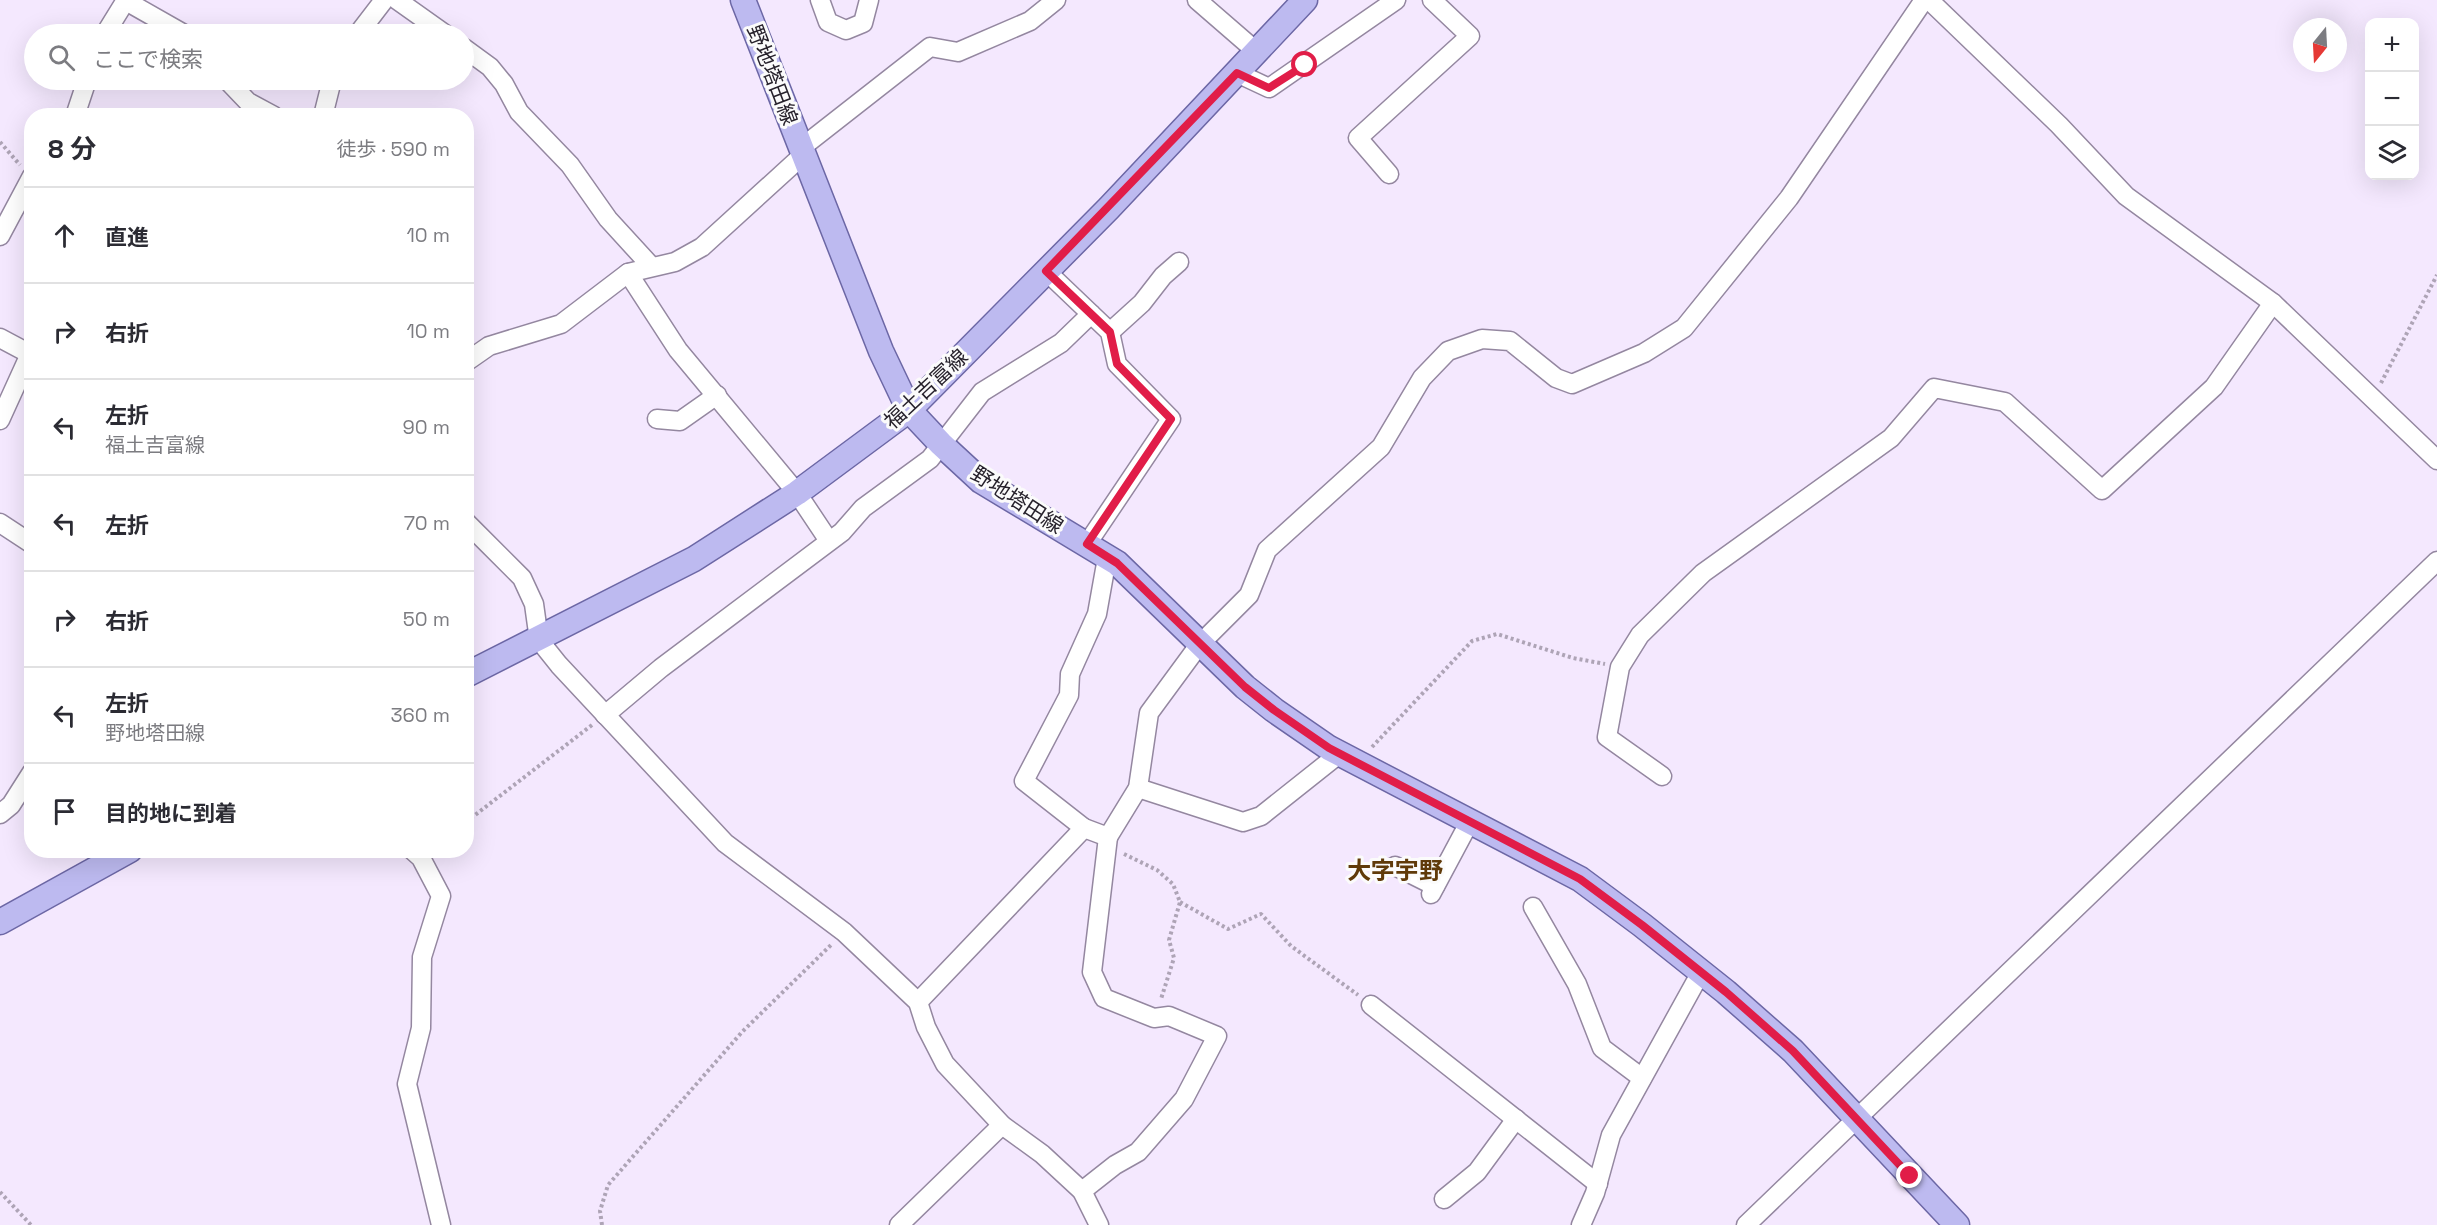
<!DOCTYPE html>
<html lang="ja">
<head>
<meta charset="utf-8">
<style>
  :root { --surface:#fff; --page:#f2f2f3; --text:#2b2b33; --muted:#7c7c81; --line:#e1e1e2 }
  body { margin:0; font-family:"Space Grotesk","Noto Sans JP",sans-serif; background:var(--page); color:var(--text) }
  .controls { position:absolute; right:18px; top:18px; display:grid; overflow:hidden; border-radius:12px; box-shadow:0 6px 24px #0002 }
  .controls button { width:54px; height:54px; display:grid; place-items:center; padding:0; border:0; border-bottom:2px solid var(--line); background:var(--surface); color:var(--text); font:30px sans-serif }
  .compass { position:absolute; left:2293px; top:18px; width:54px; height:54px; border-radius:50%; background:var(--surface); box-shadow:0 6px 24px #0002; rotate:198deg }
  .stop { position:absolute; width:18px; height:18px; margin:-14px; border:4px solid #e11d48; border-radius:50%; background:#fff }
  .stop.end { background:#e11d48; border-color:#fff; box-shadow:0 2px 6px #0008 }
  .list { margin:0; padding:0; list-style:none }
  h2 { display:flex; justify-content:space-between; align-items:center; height:78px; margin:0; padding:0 24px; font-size:26px }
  h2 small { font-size:20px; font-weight:400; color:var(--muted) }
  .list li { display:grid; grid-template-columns:39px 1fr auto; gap:18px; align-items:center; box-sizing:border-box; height:96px; padding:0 24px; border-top:2px solid var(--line) }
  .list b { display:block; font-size:22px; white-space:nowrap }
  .list p { margin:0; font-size:20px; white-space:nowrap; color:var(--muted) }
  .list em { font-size:20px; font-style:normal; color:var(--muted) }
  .icon { flex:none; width:33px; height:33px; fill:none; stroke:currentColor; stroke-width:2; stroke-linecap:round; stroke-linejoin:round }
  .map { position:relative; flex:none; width:2437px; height:1225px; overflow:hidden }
  .search { position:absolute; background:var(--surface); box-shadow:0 6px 24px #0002; left:24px; top:24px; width:450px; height:66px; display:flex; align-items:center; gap:15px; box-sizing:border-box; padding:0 21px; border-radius:33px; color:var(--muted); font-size:22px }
  .panel { position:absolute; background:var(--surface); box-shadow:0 6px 24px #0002; left:24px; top:108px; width:450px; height:750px; border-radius:24px }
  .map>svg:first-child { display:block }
</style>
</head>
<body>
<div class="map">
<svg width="2437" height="1225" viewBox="0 0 2437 1225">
  <rect width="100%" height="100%" fill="#f4e8fe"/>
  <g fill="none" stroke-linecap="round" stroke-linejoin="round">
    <defs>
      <g id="minor">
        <polyline points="397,0 445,34"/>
        <polyline points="820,0 828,22 846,30 863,23 869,0"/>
        <polyline points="1197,0 1257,52"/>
        <polyline points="1929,0 2059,125 2126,196 2273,303 2437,460"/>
        <polyline points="126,1 184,34"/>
        <polyline points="105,34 126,0"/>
        <polyline points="358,34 384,0"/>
        <polyline points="464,48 490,67 504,84 519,112 570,165 608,219 651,266"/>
        <polyline points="1237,73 1269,88 1396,0"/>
        <polyline points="227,80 248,102 274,116"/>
        <polyline points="75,116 87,80"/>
        <polyline points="323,116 332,80"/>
        <polyline points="801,148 930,47 958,52 1030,21 1056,0"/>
        <polyline points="1389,174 1358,138 1470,36 1432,0"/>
        <polyline points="0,236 32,176"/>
        <polyline points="1046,271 1110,332 1117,364 1171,419 1087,544"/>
        <polyline points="628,273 678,350 797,493 829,541"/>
        <polyline points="1110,332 1142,303 1163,276 1179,262"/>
        <polyline points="0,338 30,354 32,351"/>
        <polyline points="466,362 489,346 561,324 628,273 675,262 702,247 803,155"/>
        <polyline points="657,419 680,421 717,395"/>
        <polyline points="0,420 30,354"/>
        <polyline points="466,522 522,578 534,604 539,640 559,665 725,843 844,932 918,1002 926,1027 945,1064 1002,1125 1042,1154 1082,1191 1099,1225"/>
        <polyline points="0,523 32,544"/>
        <polyline points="605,715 661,668 842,532 863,508 930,459 982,392 1061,343 1091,314"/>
        <polyline points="1662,776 1607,737 1620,667 1640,635 1703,573 1891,438 1934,388 2005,402 2102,490 2214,387 2273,303"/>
        <polyline points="1138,788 1243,822 1261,816 1339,754"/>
        <polyline points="0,814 11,805 32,772"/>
        <polyline points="1084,828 1024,781 1069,695 1070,674 1097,614 1107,558"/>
        <polyline points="412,850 421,858 441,896 422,957 421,1028 407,1084 441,1225"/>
        <polyline points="1395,866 1435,886"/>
        <polyline points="1431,894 1470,821"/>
        <polyline points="1533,907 1577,984 1602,1048 1642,1078"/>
        <polyline points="918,1002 1084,828 1108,837 1138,788 1149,713 1199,645 1249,595 1267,550 1381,447 1422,378 1448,351 1482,339 1510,341 1556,378 1572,384 1644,353 1684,328 1789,198 1924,0"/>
        <polyline points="1371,1005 1598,1184"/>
        <polyline points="1082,1191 1115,1165 1138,1152 1184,1099 1217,1036 1169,1016 1154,1018 1104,998 1092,972 1108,837"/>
        <polyline points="1444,1199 1477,1172 1516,1119"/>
        <polyline points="899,1225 1002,1125"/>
        <polyline points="1581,1225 1595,1193 1611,1135 1701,972"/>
        <polyline points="1746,1225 2437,561"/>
      </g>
      <g id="major">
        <polyline points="743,0 881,351 909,410 941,444 981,481 1117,563 1245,687 1274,710 1329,748 1580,879 1642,925 1726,992 1793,1051 1957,1225"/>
        <polyline points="466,675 694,559 797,493 909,410 1109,208 1305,0"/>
        <polyline points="0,922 130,850"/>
      </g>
    </defs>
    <use href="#minor" stroke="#9487a0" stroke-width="21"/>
    <use href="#major" stroke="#6c67a5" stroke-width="27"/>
    <g stroke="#aea4b6" stroke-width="4" stroke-dasharray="3 3" stroke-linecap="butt">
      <polyline points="0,142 20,165"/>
      <polyline points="2381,383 2437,275"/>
      <polyline points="1372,747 1472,641 1497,634 1573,658 1605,664"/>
      <polyline points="466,822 592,725"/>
      <polyline points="1124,854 1157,870 1173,884 1180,902 1169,940 1174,958 1161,999"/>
      <polyline points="1180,902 1228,929 1261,914 1291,946 1358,995"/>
      <polyline points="0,1192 31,1225"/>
      <polyline points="602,1225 600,1211 608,1185 742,1032 833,943"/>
    </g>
    <use href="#minor" stroke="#fff" stroke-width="18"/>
    <use href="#major" stroke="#bdbaf0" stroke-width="24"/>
  </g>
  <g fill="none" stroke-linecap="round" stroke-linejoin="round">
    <polyline stroke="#e11d48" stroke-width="8" points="1305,65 1269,88 1237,73 1046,271 1110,332 1117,364 1171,419 1087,544 1117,563 1245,687 1274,710 1329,748 1580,879 1642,925 1726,992 1793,1051 1910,1176"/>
  </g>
  <g text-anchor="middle" stroke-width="6" stroke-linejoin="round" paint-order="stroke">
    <g font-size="21" fill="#27222c" stroke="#fbfbfb">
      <text transform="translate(772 75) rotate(69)" y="7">野地塔田線</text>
      <text transform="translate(926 389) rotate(-43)" y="7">福土吉富線</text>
      <text transform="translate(1017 500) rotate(33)" y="7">野地塔田線</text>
    </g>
    <g font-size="24" font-weight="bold" fill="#603a09" stroke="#fbfbfb">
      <text x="1395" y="879">大字宇野</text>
    </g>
  </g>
</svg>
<div class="controls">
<button>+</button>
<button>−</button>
<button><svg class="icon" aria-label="layers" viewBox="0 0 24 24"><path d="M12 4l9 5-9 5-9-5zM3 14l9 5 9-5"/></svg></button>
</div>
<svg class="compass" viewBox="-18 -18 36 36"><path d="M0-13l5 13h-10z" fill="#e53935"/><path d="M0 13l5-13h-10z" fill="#7c7c81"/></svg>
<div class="stop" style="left:1305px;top:65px"></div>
<div class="stop end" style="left:1910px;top:1176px"></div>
<div class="search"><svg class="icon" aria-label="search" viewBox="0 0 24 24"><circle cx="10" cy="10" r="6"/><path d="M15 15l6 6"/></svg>ここで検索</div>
<section class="panel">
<h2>8 分<small>徒歩 · 590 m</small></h2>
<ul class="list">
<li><svg class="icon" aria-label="ahead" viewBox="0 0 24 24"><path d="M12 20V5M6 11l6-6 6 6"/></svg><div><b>直進</b></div><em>10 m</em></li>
<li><svg class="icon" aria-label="right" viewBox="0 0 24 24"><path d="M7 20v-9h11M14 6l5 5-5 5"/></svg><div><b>右折</b></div><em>10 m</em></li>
<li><svg class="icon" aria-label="left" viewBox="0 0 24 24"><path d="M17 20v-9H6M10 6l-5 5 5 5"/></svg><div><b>左折</b><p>福土吉富線</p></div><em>90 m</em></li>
<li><svg class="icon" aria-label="left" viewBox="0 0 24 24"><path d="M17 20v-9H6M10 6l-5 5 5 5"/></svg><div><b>左折</b></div><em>70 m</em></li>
<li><svg class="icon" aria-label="right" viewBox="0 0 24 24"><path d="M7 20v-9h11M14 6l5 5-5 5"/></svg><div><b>右折</b></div><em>50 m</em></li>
<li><svg class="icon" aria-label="left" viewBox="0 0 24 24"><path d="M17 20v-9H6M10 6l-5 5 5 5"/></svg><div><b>左折</b><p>野地塔田線</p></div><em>360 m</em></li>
<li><svg class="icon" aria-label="arrive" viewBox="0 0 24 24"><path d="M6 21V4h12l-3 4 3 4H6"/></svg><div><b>目的地に到着</b></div></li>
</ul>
</section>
</div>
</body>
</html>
